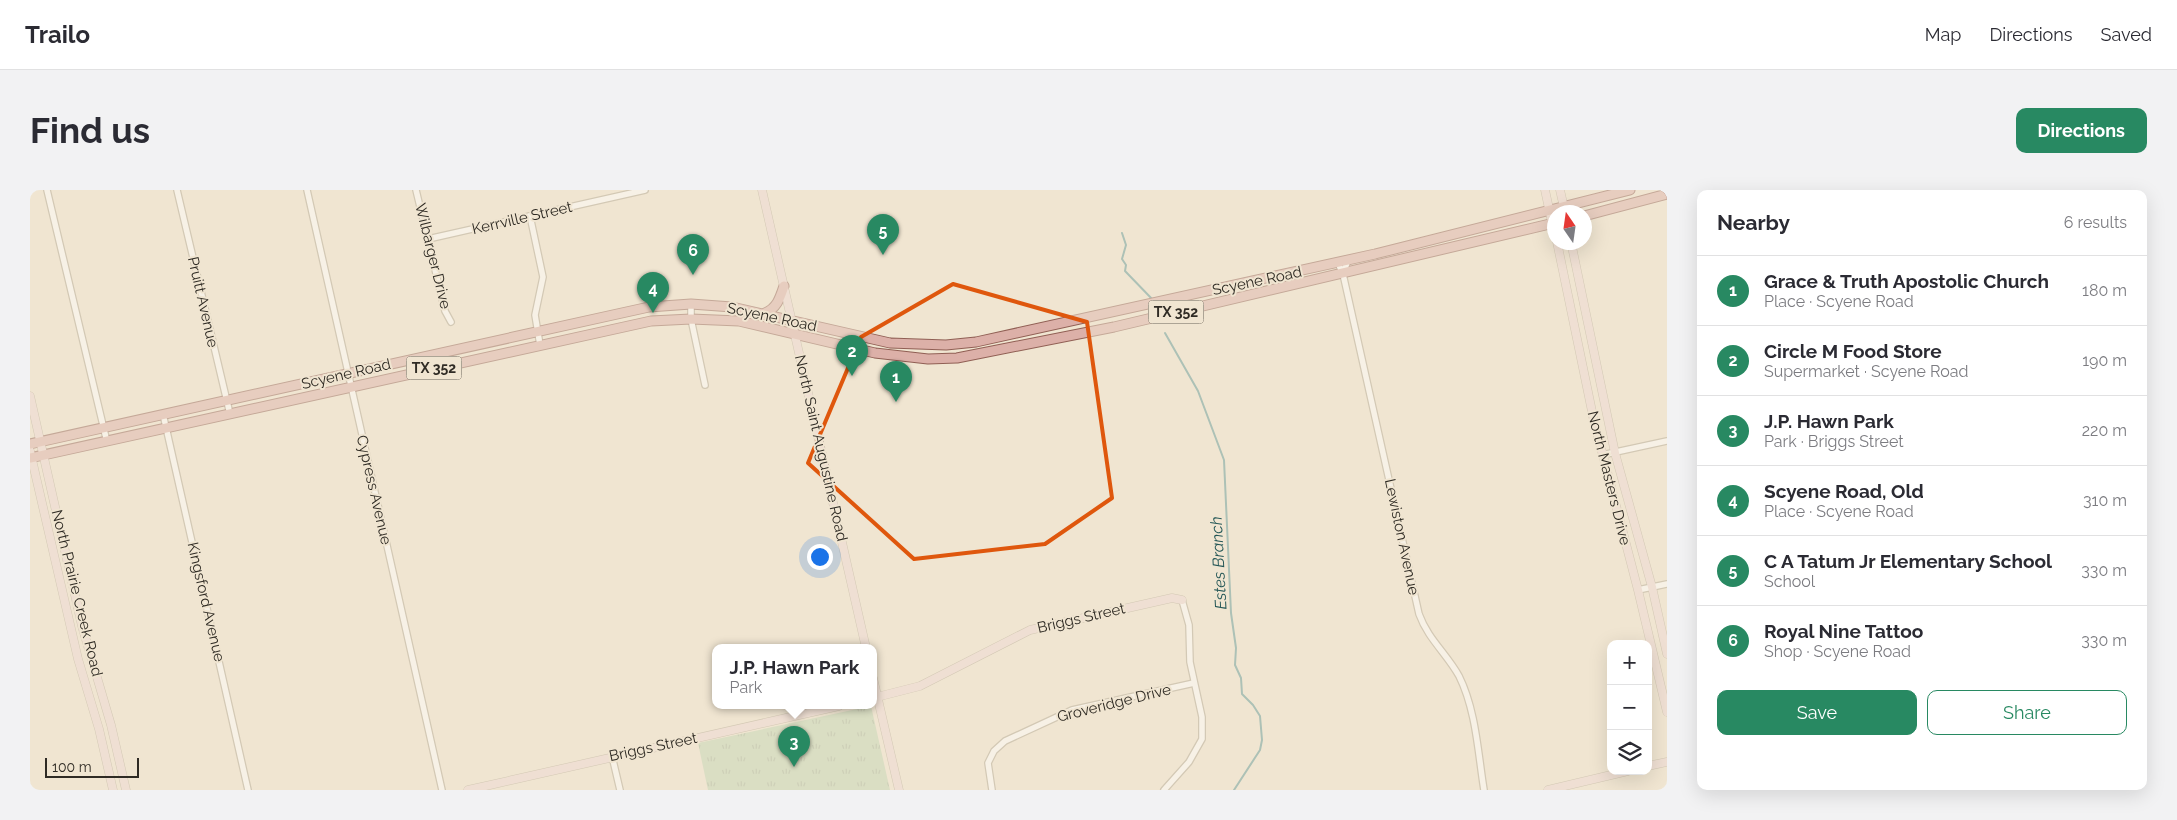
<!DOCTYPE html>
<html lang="en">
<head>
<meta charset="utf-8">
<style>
  :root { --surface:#fff; --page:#f2f2f3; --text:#2b2b33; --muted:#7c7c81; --line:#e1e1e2; --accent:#288962 }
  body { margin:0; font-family:Raleway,sans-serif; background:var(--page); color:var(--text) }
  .controls { position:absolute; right:15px; bottom:15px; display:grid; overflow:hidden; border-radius:10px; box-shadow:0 5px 20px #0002 }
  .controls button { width:45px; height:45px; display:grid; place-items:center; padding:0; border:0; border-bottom:1px solid var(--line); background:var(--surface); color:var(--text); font:25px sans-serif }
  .compass { position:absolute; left:1517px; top:15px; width:45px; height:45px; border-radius:50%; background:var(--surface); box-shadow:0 5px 20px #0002; rotate:347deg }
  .scale { position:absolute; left:15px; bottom:12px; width:94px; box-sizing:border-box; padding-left:5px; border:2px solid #2f2b24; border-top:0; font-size:14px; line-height:18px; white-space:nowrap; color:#2f2b24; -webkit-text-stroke:4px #f0e5d1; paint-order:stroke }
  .you { position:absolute; left:789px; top:366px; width:18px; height:18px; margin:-12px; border:4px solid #fff; border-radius:50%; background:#1a73e8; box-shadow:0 0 0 8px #1a73e833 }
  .badge { display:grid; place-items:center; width:32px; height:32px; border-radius:50%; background:var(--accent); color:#fff; font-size:16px; font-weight:700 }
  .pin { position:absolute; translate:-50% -41px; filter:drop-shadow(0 1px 2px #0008) }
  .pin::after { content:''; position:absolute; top:26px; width:18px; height:15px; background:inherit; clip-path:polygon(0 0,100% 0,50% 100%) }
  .popup { position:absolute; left:682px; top:454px; width:165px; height:65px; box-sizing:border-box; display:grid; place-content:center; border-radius:10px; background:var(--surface); filter:drop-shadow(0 1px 4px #0005); font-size:16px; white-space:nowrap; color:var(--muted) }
  .popup b { font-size:19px; color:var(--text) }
  .popup::after { content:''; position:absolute; left:50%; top:100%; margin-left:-10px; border:10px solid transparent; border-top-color:var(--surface) }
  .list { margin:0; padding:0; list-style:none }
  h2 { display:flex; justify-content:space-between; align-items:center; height:65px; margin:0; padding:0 20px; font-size:21px }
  h2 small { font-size:16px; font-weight:400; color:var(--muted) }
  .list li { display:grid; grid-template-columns:32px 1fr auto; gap:15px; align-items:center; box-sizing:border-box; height:70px; padding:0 20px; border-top:1px solid var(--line) }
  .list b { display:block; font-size:19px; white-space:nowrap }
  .list p { margin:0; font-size:16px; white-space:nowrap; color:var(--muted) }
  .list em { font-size:16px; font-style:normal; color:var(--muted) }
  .actions { display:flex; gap:10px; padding:15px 20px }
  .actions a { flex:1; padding:11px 0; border:1px solid var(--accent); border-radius:10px; text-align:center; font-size:18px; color:var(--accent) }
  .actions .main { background:var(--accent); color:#fff }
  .icon { flex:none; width:28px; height:28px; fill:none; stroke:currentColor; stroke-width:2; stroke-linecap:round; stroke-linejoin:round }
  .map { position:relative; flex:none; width:1637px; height:600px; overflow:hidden; border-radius:10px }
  header { display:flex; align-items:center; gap:30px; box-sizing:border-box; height:70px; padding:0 25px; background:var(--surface); border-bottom:1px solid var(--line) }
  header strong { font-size:24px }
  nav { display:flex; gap:28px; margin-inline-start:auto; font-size:18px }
  .intro { display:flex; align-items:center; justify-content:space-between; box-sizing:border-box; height:120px; padding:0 30px }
  h1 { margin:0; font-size:35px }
  .button { padding:12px 22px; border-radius:10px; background:var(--accent); color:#fff; font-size:18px; font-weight:700 }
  main { display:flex; gap:30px; padding:0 30px }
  aside { flex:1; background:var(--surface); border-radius:10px; box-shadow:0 5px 20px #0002 }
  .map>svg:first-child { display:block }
</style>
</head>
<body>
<header>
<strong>Trailo</strong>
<nav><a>Map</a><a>Directions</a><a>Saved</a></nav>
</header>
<div class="intro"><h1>Find us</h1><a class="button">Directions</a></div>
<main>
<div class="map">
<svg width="1637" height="600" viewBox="0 0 1637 600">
  <defs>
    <pattern id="park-tufts" width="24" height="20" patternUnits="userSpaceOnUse" patternTransform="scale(1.25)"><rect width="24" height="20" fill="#bfd4b2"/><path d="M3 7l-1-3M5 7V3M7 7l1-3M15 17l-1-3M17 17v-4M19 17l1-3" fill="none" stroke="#a4b699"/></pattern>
  </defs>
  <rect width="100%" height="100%" fill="#f0e5d1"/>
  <polygon fill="url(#park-tufts)" points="841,516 860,600 678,600 668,553"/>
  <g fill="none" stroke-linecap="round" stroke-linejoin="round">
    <g stroke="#5b9595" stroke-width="2">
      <polyline points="1092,43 1096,55 1092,69 1096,75 1095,81 1123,110"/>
      <polyline points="1135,143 1168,201 1194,270 1201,423 1206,458 1205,475 1211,488 1212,504 1223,515 1230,526 1232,550 1230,560 1204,600"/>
    </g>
    <defs>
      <g id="street">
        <polyline points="17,0 77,252"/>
        <polyline points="147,0 200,224"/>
        <polyline points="277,0 412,600"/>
        <polyline points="386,0 415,121 421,132"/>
        <polyline points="500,26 513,87 505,125 510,155"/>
        <polyline points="398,49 615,0"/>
        <polyline points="1308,73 1313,84 1318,70"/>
        <path d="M 1313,84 L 1389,424 C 1398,449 1417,464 1429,486 C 1446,520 1448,563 1454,600"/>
        <polyline points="661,114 661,129 675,195"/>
        <polyline points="133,224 218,600"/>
        <polyline points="1572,265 1637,251"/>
        <polyline points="1608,400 1637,394"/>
        <polyline points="582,566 590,600"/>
        <polyline points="962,600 958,573 964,561 975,551 1042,520 1164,493"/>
        <polyline points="1134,600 1159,572 1172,549 1172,527 1160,472 1159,435 1152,410"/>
      </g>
      <g id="secondary">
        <polyline points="732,0 836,458"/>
        <polyline points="1515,0 1524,42"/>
        <polyline points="1530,0 1535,22"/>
        <polyline points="1527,52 1564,231 1608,400 1637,522"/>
        <polyline points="1541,52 1585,263 1622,397 1637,464"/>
        <polyline points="0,206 52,436 81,535 96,600"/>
        <polyline points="0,261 48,469 69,539 83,600"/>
        <polyline points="843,488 869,600"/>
        <polyline points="843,508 890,496 1000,440 1142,408 1152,410"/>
        <polyline points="1618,576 1637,572"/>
        <polyline points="438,600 809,516"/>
        <polyline points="1518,600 1598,581"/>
      </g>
      <g id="primary">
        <polyline points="1554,26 1637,4"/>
        <path d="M 735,123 C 747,118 750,108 754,96"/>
        <polyline points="0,254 619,117 661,114 702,117 860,153 916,155 946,152 1345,64 1600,0"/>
        <polyline points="0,268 621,131 661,129 709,131 845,163 898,169 927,168 1084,137 1524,33"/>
      </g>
    </defs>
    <use href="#street" stroke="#b0a692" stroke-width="8"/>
    <use href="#secondary" stroke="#b0a692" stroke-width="9"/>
    <use href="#primary" stroke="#905f54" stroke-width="11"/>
    <use href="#street" stroke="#fff" stroke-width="5.5"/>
    <use href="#secondary" stroke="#eed7d4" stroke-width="8"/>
    <use href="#primary" stroke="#dcb0a8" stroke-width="9"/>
  </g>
  <path d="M0 0H1637V600H0ZM 923,94 L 1057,132 L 1082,308 L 1015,354 L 884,369 L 778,273 L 831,147 Z" fill="#f0e5d1" fill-opacity=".55" fill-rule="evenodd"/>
  <path fill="none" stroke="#df570d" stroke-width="4" stroke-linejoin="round" d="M 923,94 L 1057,132 L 1082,308 L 1015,354 L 884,369 L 778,273 L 831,147 Z"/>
  <g text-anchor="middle" stroke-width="4" stroke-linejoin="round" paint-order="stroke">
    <g fill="#f0e5d1" stroke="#696358" stroke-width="1">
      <rect x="1118.5" y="110.5" width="55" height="23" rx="4"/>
      <rect x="376.5" y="166.5" width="55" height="23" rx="4"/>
    </g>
    <g font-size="14" font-weight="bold" fill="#2f2b24">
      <text x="1146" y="127">TX 352</text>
      <text x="404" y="183">TX 352</text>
    </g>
    <g font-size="15" fill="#2f2b24" stroke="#f0e5d1">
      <text transform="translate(492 28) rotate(-13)" y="5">Kerrville Street</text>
      <text transform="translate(403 66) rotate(76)" y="5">Wilbarger Drive</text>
      <text transform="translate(1227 91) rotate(-12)" y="5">Scyene Road</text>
      <text transform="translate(173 112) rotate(77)" y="5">Pruitt Avenue</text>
      <text transform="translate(742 127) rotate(12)" y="5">Scyene Road</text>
      <text transform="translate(316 184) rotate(-13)" y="5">Scyene Road</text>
      <text transform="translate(791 258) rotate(77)" y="5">North Saint Augustine Road</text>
      <text transform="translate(1579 288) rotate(76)" y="5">North Masters Drive</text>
      <text transform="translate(344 300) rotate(77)" y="5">Cypress Avenue</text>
      <text transform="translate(1372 347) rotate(78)" y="5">Lewiston Avenue</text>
      <text transform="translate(47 403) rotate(76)" y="5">North Prairie Creek Road</text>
      <text transform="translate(176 412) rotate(77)" y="5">Kingsford Avenue</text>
      <text transform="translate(1051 428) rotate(-13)" y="5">Briggs Street</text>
      <text transform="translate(1084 513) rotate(-14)" y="5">Groveridge Drive</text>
      <text transform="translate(623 557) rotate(-12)" y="5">Briggs Street</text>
    </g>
    <g font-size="16" font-style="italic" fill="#255" stroke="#f0e5d1">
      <text transform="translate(1188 373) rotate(-93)" y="6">Estes Branch</text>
    </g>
  </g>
</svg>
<div class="controls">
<button>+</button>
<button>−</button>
<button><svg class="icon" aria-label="layers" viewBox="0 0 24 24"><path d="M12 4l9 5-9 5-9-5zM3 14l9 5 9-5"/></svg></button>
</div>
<svg class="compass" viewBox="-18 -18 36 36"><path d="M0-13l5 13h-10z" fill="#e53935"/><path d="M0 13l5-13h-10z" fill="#7c7c81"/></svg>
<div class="scale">100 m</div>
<div class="you"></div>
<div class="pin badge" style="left:866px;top:212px">1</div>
<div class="pin badge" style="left:822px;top:186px">2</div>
<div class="pin badge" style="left:764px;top:577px">3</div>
<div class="popup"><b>J.P. Hawn Park</b>Park</div>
<div class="pin badge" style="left:623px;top:123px">4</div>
<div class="pin badge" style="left:853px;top:65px">5</div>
<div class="pin badge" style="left:663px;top:85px">6</div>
</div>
<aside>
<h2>Nearby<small>6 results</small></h2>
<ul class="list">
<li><span class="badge">1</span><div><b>Grace &amp; Truth Apostolic Church</b><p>Place · Scyene Road</p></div><em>180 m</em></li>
<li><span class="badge">2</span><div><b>Circle M Food Store</b><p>Supermarket · Scyene Road</p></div><em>190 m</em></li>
<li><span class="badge">3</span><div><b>J.P. Hawn Park</b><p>Park · Briggs Street</p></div><em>220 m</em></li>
<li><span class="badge">4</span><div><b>Scyene Road, Old</b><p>Place · Scyene Road</p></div><em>310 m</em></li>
<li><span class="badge">5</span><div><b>C A Tatum Jr Elementary School</b><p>School</p></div><em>330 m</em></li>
<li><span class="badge">6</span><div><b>Royal Nine Tattoo</b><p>Shop · Scyene Road</p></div><em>330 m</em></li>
</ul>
<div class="actions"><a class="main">Save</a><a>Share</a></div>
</aside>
</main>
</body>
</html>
